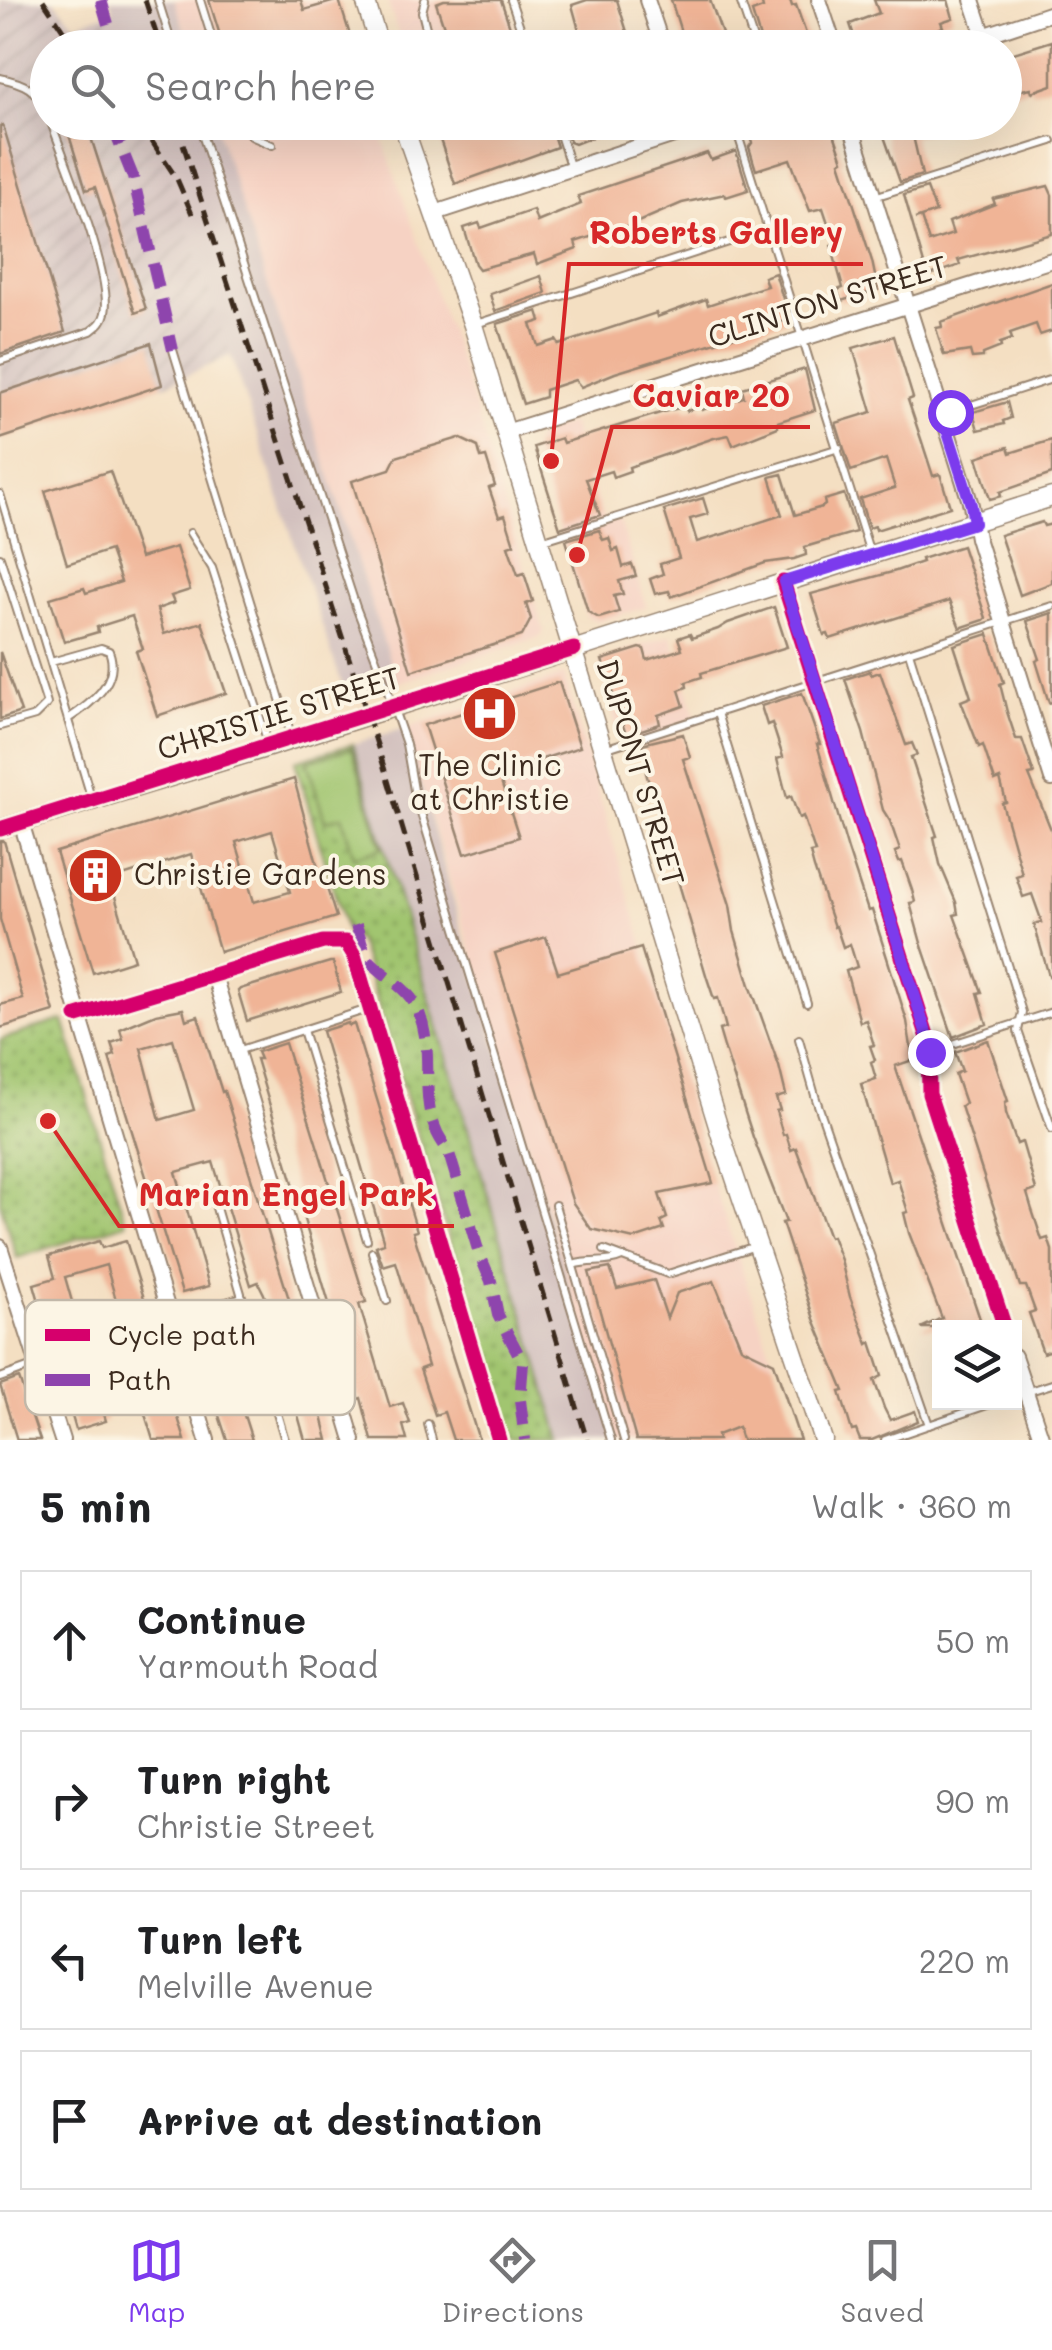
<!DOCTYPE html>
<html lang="en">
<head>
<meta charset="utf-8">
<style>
  :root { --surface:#fff; --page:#f6f6f6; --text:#202124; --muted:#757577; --line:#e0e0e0; --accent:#7c3aed }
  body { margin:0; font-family:Mali,sans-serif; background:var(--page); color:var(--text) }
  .controls { position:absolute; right:30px; bottom:30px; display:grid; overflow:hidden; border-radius:0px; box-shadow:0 10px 40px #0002 }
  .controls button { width:90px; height:90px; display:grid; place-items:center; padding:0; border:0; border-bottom:2px solid var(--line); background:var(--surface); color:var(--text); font:50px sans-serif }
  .stop { position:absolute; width:30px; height:30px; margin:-22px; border:8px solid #7c3aed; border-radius:50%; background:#fff }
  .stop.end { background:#7c3aed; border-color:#fff; box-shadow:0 2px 10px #0008 }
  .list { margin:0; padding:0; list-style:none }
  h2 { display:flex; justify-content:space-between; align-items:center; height:130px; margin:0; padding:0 40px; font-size:42px }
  h2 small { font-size:32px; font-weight:400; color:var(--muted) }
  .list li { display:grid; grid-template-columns:65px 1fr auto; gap:30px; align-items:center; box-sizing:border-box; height:140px; margin:0 20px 20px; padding:0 20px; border:2px solid var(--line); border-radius:0px }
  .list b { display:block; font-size:38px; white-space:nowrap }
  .list p { margin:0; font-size:32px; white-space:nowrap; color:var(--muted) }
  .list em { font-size:32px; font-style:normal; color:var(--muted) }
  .icon { flex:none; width:55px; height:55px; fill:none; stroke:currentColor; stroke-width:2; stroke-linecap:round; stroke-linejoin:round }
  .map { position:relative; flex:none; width:1052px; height:1440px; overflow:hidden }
  .search { position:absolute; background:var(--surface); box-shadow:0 10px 40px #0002; left:30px; right:30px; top:30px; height:110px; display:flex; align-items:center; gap:25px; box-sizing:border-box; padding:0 35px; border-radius:55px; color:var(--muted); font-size:38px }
  .sheet { height:770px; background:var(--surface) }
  nav { display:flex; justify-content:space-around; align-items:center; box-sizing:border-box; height:140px; border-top:2px solid var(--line); background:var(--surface); font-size:28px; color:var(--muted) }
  nav a { display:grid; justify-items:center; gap:5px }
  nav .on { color:var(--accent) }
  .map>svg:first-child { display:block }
</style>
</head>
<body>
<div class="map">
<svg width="1052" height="1440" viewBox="0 0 1052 1440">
  <defs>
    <pattern id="industrial-furrows" width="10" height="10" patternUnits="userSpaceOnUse" patternTransform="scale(2.5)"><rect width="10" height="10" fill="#d1bfbd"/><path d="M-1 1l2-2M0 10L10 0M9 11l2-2" fill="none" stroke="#b4a4a2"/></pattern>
    <pattern id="park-dots" width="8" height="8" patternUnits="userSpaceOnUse" patternTransform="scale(2.5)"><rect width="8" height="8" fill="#a1c570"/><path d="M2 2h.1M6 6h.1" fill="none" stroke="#84a05b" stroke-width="1.8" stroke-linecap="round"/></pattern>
  </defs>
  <rect width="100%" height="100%" fill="#fcf5e5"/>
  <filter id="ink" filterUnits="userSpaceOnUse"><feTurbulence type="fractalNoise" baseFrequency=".01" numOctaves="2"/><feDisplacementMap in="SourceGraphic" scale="20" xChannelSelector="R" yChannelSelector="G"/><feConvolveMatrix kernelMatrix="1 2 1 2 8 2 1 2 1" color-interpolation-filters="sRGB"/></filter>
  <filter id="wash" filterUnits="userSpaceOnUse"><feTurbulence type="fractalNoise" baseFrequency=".0048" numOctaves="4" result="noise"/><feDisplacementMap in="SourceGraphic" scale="40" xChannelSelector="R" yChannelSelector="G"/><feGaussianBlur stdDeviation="2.25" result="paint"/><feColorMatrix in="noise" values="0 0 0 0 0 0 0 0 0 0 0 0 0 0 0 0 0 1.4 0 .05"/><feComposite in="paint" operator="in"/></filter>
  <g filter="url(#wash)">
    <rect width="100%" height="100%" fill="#f4dfc2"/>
    <g fill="#f6d2c3">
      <polygon points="174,0 336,0 352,47 190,47"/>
      <polygon points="387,0 505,0 521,47 403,47"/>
      <polygon points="215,123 377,123 469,389 544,631 540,637 397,683"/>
      <polygon points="571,423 603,518 620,521 646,607 599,621 587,617 533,450 537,438 544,432"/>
      <polygon points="671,635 698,724 621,748 600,660"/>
      <polygon points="564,675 713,1183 800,1440 616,1440 405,728"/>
    </g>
    <polygon fill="url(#industrial-furrows)" points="0,0 54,0 75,24 114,11 126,47 48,48 48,122 152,123 232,355 172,382 0,439"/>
    <g fill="#d1bfbd">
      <polygon points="110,0 174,0 190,47 126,47"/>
      <polygon points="152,123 215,123 397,683 346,696"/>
      <polygon points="405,728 463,934 616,1440 561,1440 353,744"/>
    </g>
    <g fill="url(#park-dots)" stroke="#6e7847" stroke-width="2.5">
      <polygon points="353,744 561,1440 510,1440 364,959 358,941 346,931 295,761"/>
      <polygon points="58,1021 64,1021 126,1223 17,1258 0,1202 0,1040"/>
    </g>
    <polygon fill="#a1c570" stroke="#6e7847" stroke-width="2.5" points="352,748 382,848 354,857 342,816 325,821 307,761"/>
    <g id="blocks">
      <g fill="#f0b496" fill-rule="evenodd">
        <polygon points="209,0 301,0 304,10 339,0 354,48 224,48"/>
        <polygon points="444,0 501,0 517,48 451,48 436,3"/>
        <polygon points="587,0 617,0 632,48 595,48 592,38 582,41 572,5"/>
        <polygon points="671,0 710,0 727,48 686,48"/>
        <polygon points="761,0 790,0 792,6 796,5 811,48 763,48 752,12 763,8"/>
        <polygon points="874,0 948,0 953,18 941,22 943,27 887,48 858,48 850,24 879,13"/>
        <polygon points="1052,41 1052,85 1032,92 1031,88 1008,93 1004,56"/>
        <polygon points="65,122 86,122 146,309 135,313 95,187 86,190"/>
        <polygon points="434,122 452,122 457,138 511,122 549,122 557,147 455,184"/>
        <polygon points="563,122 625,122 625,124 575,144 570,142"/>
        <polygon points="799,122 830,122 843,160 840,162 872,261 878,290 841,301 837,290 843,288 831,245 835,244 823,208 810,211 790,159 756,170 749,147 752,143 751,138"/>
        <polygon points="879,122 923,122 927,132 913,136 922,175 900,182"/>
        <polygon points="3,125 65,332 0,354 0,126"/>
        <polygon points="736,151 748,190 726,197 725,194 682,203 617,231 619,237 608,241 605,232 575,242 577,249 537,264 534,254 479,269 475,264 464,228 479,223 481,228 533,210 537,222 581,204 578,196 707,153 711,160"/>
        <polygon points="1048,186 1052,195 1052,234 958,260 960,265 930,275 928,270 926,271 904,195 927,188 936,212 915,219 921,217 929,242 953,234 949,222 995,204 993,199"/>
        <polygon points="775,273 788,315 784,317 785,321 615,373 581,387 575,380 545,390 545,397 523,404 497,324 538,311 541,321 531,324 538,346 556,340 559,345 656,313 657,317 706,299 708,305 744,293 767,286 764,277"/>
        <polygon points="541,276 546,293 495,311 490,294"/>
        <polygon points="1052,283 1052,331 1040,335 1036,324 1010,333 1012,339 1000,343 1001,347 983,354 983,357 972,358 970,351 944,355 936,328 942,327 941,322"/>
        <polygon points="894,336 913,398 908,400 922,442 933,476 940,474 950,507 876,530 875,526 869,528 860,499 895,488 886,459 851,471 836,423 872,412 853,348"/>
        <polygon points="151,343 162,385 0,439 0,393"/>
        <polygon points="805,369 815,410 777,422 778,427 733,445 729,435 714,438 629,467 630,471 613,477 611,471 586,479 600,515 560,528 534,447 561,438 563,443 670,410 685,407 687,411 701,406 702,410 744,397 742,388"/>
        <polygon points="1007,402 1011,418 1003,421 1004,424 978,430 973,412"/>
        <polygon points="459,438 478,447 481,458 486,457 495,486 489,488 499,517 505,515 514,544 508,546 518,575 524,573 533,601 526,604 531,619 522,636 411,671 352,481 390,469 396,457"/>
        <polygon points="1052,440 1052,474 1000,492 1001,496 990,499 977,457 1008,447 1010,453"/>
        <polygon points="110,471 140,558 176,547 190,590 171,596 174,603 157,609 164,634 202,622 226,693 157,716 136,651 143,649 132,616 97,627 98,632 64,642 50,598 84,588 86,593 121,582 110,550 67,564 45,491"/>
        <polygon points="782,474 795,515 822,507 825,505 824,500 844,494 856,532 805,547 806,555 794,559 765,563 671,597 669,591 655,594 650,579 663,574 660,564 679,558 664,510 703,498 708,514 690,519 697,542 727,533 782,515 770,477"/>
        <polygon points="1042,522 1044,526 1052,524 1052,583 1020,595 1000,535"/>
        <polygon points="599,530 603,540 609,538 613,551 618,549 623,567 632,564 636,576 619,581 623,594 614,596 619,612 599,618 588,612 566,540"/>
        <polygon points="962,546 986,618 984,620 960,628 949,601 830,639 828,634 824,635 811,594 896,571 922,562 921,559"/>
        <polygon points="774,607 787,647 701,673 702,677 686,682 687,687 679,690 684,706 658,715 660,724 626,735 602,660 640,648 644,649 647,660 682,649 678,638 690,634 692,638 718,629 728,623"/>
        <polygon points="1052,613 1052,702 1049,703 1036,661 1040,659 1027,621"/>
        <polygon points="988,634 1004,682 1000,684 1007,712 1016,739 1022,739 1034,774 1029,775 1052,832 1052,975 1049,976 1034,924 1042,922 1032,894 1023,897 1016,876 1022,874 1002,803 1006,802 1000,779 995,781 983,745 979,747 961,701 971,697 954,645"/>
        <polygon points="0,652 21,712 0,719"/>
        <polygon points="870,671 871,675 880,672 906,745 912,743 917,755 911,757 937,836 934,837 940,864 956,902 958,914 954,915 982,992 978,993 987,1024 953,1037 921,943 910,903 915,902 912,890 902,861 899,862 895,852 900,850 890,821 883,810 863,732 845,679"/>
        <polygon points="559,682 580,747 498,773 519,837 465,854 424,725"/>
        <polygon points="802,693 820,744 817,744 848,850 868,911 872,910 907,1021 913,1060 895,1066 983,1328 921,1328 942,1318 909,1233 904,1213 908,1212 898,1180 890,1183 861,1084 876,1079 871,1062 875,1060 870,1046 874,1045 866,1020 860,1022 846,971 857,967 850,944 843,947 836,926 834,927 814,868 810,853 815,852 803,816 799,818 791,796 787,798 777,759 783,757 772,723 767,725 761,706"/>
        <polygon points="683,734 690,757 683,759 730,905 734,931 750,985 779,1066 786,1095 776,1098 780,1110 776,1111 783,1135 786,1134 791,1150 796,1148 829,1237 832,1236 841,1260 850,1297 868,1344 871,1342 882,1376 874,1380 884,1408 890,1420 915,1411 918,1421 872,1440 860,1440 856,1430 852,1431 840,1392 844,1391 814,1319 782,1223 786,1222 753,1137 724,1047 719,1030 726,1028 718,998 714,999 707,978 646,773 651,772 642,744"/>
        <path d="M 294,779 L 322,882 L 325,882 L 336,917 L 220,952 L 191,854 L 110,880 L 134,960 L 93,973 L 56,852 ZM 272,831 L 290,892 L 254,902 L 236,842 Z"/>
        <polygon points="0,841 4,841 54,1012 0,1028 0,1005 23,999 0,919"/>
        <polygon points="546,937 558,973 641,948 713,1183 659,1194 667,1218 661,1221 664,1229 634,1239 591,1229 573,1203 495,953"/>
        <polygon points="330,962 333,962 341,992 247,1021 238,991 240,989"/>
        <path d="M 183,1009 L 186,1020 L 198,1016 L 222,1092 L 224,1091 L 308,1360 L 328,1440 L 305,1440 L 264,1294 L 258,1282 L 251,1285 L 213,1162 L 176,1172 L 209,1286 L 182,1293 L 109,1057 L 115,1055 L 111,1043 L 123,1039 L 120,1029 L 156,1014 ZM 173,1039 L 194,1110 L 160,1120 L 141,1048 Z"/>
        <polygon points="348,1023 349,1026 354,1024 417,1231 413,1232 479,1440 453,1440 444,1412 435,1415 420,1369 428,1366 396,1262 383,1266 376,1246 384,1243 322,1031"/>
        <polygon points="988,1040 1008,1101 1005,1102 1006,1113 1017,1144 1022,1142 1036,1190 1027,1193 1032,1210 1042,1240 1048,1238 1052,1250 1052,1350 1043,1353 1029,1313 1035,1311 1026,1286 1020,1286 999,1224 961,1106 965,1103 955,1074 962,1071 955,1052"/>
        <polygon points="285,1043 366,1302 359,1304 390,1407 403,1403 410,1423 403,1425 407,1440 372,1440 361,1398 358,1399 355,1390 256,1059 260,1059 257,1052"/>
        <polygon points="99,1241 102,1248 126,1241 174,1394 171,1395 185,1440 153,1440 119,1330 124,1328 106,1265 65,1277 106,1421 76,1430 34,1284 55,1278 49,1256"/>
        <polygon points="610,1268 617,1289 654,1280 667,1318 677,1293 714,1281 741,1347 774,1363 800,1440 742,1440 738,1427 717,1435 718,1440 636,1440 589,1272"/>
        <polygon points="218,1329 231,1375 252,1440 227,1440 205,1373 196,1335"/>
        <polygon points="19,1378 40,1440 17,1440 0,1385"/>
      </g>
    </g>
  </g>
  <g filter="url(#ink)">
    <use href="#blocks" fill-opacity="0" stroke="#988470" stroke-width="2.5"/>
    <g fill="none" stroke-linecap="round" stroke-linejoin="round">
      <defs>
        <g id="service">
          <polyline points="158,0 173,48"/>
          <polyline points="200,0 215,48"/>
          <polyline points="425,0 422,12 431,48"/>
          <polyline points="511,0 527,48"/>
          <polyline points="740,0 756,48"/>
          <path d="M 0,78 C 25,83 36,89 48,112"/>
          <polyline points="198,122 356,607 381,672"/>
          <polyline points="240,122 253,137 272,145"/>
          <polyline points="556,122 571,169"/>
          <polyline points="734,122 869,550"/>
          <polyline points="874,197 1052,141"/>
          <polyline points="476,324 769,229"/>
          <polyline points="173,350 292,738"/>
          <path d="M 0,361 L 91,331 C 98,325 103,322 105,313 C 113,276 65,162 51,122"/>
          <polyline points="943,414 1052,379"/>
          <polyline points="0,494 92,800"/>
          <polyline points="190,533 212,568 269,746"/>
          <polyline points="544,540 839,448"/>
          <polyline points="0,557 47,704 35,716 0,726"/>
          <polyline points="909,652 1022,1012 1018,1031 1052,1129"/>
          <path d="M 51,662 L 101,648 L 109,651 C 121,681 91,704 68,719"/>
          <polyline points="717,713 807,1003"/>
          <polyline points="406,744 414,790 611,1440"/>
          <polyline points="604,749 1052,606"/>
          <polyline points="303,1030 367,1240"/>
          <polyline points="799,1039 816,1099 929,1425"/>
          <polyline points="237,1051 368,1009"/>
          <polyline points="931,1051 1052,1012"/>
          <polyline points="212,1194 242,1297"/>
          <polyline points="555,1205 624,1440"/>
          <polyline points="604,1250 668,1274 756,1246"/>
          <polyline points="372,1252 387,1301"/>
          <path d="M 573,1265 C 591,1259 605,1265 622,1257"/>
          <polyline points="171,1320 242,1297 285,1440"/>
          <polyline points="0,1378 36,1365"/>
          <polyline points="1014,1396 1052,1384"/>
          <polyline points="428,1424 432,1440"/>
          <polyline points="885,1440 996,1402"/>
        </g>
        <g id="minor">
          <polyline points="647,0 663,48"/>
          <polyline points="819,0 835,48"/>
          <polyline points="972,0 984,36"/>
          <polyline points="947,48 1052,13"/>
          <polyline points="850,122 971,505 977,538 1052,779"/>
          <polyline points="435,213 714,122"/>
          <polyline points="506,432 1052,260"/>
          <polyline points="783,582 928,1038 929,1094 1005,1328"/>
          <polyline points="21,822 207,1440"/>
          <polyline points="214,975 353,1440"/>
          <polyline points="77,1016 323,942 346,942 354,955 499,1440"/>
          <polyline points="0,1247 62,1440"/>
          <polyline points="1014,1356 1042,1440"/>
        </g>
        <polyline id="tertiary" points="0,829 269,747 1052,497"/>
        <g id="secondary">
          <polyline points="365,0 380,48"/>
          <polyline points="402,122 473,325 722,1139 823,1440"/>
        </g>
      </defs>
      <use href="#service" stroke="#988470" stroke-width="10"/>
      <use href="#minor" stroke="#988470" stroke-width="18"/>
      <use href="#tertiary" stroke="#988470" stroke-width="21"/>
      <use href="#secondary" stroke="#988470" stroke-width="21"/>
      <use href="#service" stroke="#fff" stroke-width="6"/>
      <use href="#minor" stroke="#fff" stroke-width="14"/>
      <use href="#tertiary" stroke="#fff" stroke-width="18"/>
      <use href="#secondary" stroke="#fff" stroke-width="18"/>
      <g stroke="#3b2a1e" stroke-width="5" stroke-dasharray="15 8" stroke-linecap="butt">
        <polyline points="43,0 75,48"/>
        <polyline points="145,0 161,48"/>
        <polyline points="139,122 177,179 195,221"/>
        <polyline points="176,122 380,754 587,1440"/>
      </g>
      <defs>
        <polyline id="service-bridge" points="381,672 406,744"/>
      </defs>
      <use href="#service-bridge" stroke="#988470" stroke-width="10" stroke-linecap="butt"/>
      <use href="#service-bridge" stroke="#fff" stroke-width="6"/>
      <g stroke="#8e44ad" stroke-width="12" stroke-dasharray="25 12" stroke-linecap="butt">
        <polyline points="101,0 115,48"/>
        <polyline points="111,122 133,177 173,350"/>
        <path d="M 356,925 C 360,936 363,952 370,961 C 386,978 409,988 418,1010 C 439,1063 412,1104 448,1150 L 479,1253 L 491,1281 L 498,1315 L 523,1363 L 520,1400 L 525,1440"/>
      </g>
      <defs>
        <g id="cycleway">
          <polyline points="783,582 928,1038 929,1094 1005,1328"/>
          <polyline points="0,829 574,649"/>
          <polyline points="77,1016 323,942 346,942 354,955 499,1440"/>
        </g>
      </defs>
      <use href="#cycleway" stroke="#fcf5e5" stroke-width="21"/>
      <use href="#cycleway" stroke="#d6006c" stroke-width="15"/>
    </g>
  </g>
  <g fill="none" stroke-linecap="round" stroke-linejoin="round" filter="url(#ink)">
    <polyline stroke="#7c3aed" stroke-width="12" points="930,1052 928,1038 784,582 974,523 971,505 942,414 950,412"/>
  </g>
  <defs>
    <symbol id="hospital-disc" viewBox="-11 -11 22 22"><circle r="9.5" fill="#c8321e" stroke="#fcf5e5"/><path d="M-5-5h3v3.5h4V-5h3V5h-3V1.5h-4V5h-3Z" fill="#fff"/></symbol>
    <symbol id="building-disc" viewBox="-11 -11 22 22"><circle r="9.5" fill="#c8321e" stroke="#fcf5e5"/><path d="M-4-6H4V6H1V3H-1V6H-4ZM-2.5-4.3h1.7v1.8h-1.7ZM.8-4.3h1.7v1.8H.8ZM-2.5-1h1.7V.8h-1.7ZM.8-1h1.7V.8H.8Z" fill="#fff"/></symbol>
  </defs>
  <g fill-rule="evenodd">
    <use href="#hospital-disc" x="458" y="682" width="63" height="63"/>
    <use href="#building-disc" x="64" y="844" width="63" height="63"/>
  </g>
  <g text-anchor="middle" stroke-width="8" stroke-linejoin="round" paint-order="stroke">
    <g font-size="30" fill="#3b2a1e" stroke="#fcf5e5">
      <text transform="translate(828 302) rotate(-17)" y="10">CLINTON STREET</text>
      <text transform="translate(279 714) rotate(-17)" y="10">CHRISTIE STREET</text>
      <text transform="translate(640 773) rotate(73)" y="10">DUPONT STREET</text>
    </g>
    <g font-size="30" fill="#3b2a1e" stroke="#fcf5e5">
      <text x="490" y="776">The Clinic<tspan x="490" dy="34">at Christie</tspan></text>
      <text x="134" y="885" text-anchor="start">Christie Gardens</text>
    </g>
  </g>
  <rect x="25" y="1300" width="330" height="115" rx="15" fill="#fcf5e5" stroke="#c2b8a9" stroke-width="2.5"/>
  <rect x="45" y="1329" width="45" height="12" fill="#d6006c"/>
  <rect x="45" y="1374" width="45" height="12" fill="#8e44ad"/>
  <g font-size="28" fill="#3b2a1e">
    <text x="108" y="1345">Cycle path</text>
    <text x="108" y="1390">Path</text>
  </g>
  <path fill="none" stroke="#d62828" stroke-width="4" d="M551 461L569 264H863M577 555L612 427H810M48 1121L119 1226H454"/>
  <g fill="#d62828" stroke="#fcf5e5" stroke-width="4">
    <circle cx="551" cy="461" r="10"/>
    <circle cx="577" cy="555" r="10"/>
    <circle cx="48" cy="1121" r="10"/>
  </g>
  <g font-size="32" text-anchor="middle" font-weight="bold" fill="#d62828" stroke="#fcf5e5" stroke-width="8" stroke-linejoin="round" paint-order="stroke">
    <text x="716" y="244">Roberts Gallery</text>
    <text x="711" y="407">Caviar 20</text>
    <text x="286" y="1206">Marian Engel Park</text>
  </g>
</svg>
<div class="controls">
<button><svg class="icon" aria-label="layers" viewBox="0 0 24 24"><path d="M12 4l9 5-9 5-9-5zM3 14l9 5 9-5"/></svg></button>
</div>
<div class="stop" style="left:950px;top:412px"></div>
<div class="stop end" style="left:930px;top:1052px"></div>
<div class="search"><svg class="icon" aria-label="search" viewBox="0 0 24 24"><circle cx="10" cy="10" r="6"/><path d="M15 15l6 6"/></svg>Search here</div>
</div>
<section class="sheet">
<h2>5 min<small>Walk · 360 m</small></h2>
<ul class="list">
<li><svg class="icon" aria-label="ahead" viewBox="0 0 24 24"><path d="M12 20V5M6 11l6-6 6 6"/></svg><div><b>Continue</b><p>Yarmouth Road</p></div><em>50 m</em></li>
<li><svg class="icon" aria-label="right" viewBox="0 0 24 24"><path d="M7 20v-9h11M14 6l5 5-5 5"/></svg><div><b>Turn right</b><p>Christie Street</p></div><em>90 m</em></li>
<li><svg class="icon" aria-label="left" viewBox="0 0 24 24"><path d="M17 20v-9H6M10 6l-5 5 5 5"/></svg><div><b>Turn left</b><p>Melville Avenue</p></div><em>220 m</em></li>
<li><svg class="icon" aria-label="arrive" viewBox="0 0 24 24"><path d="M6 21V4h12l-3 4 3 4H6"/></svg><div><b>Arrive at destination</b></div></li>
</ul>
</section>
<nav>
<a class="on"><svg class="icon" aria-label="map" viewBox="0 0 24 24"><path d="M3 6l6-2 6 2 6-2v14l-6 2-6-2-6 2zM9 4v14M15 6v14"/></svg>Map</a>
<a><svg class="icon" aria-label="directions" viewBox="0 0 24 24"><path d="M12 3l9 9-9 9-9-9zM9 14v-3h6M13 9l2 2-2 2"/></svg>Directions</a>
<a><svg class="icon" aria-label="saved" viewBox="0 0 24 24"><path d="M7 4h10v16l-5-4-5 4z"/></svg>Saved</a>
</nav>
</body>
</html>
